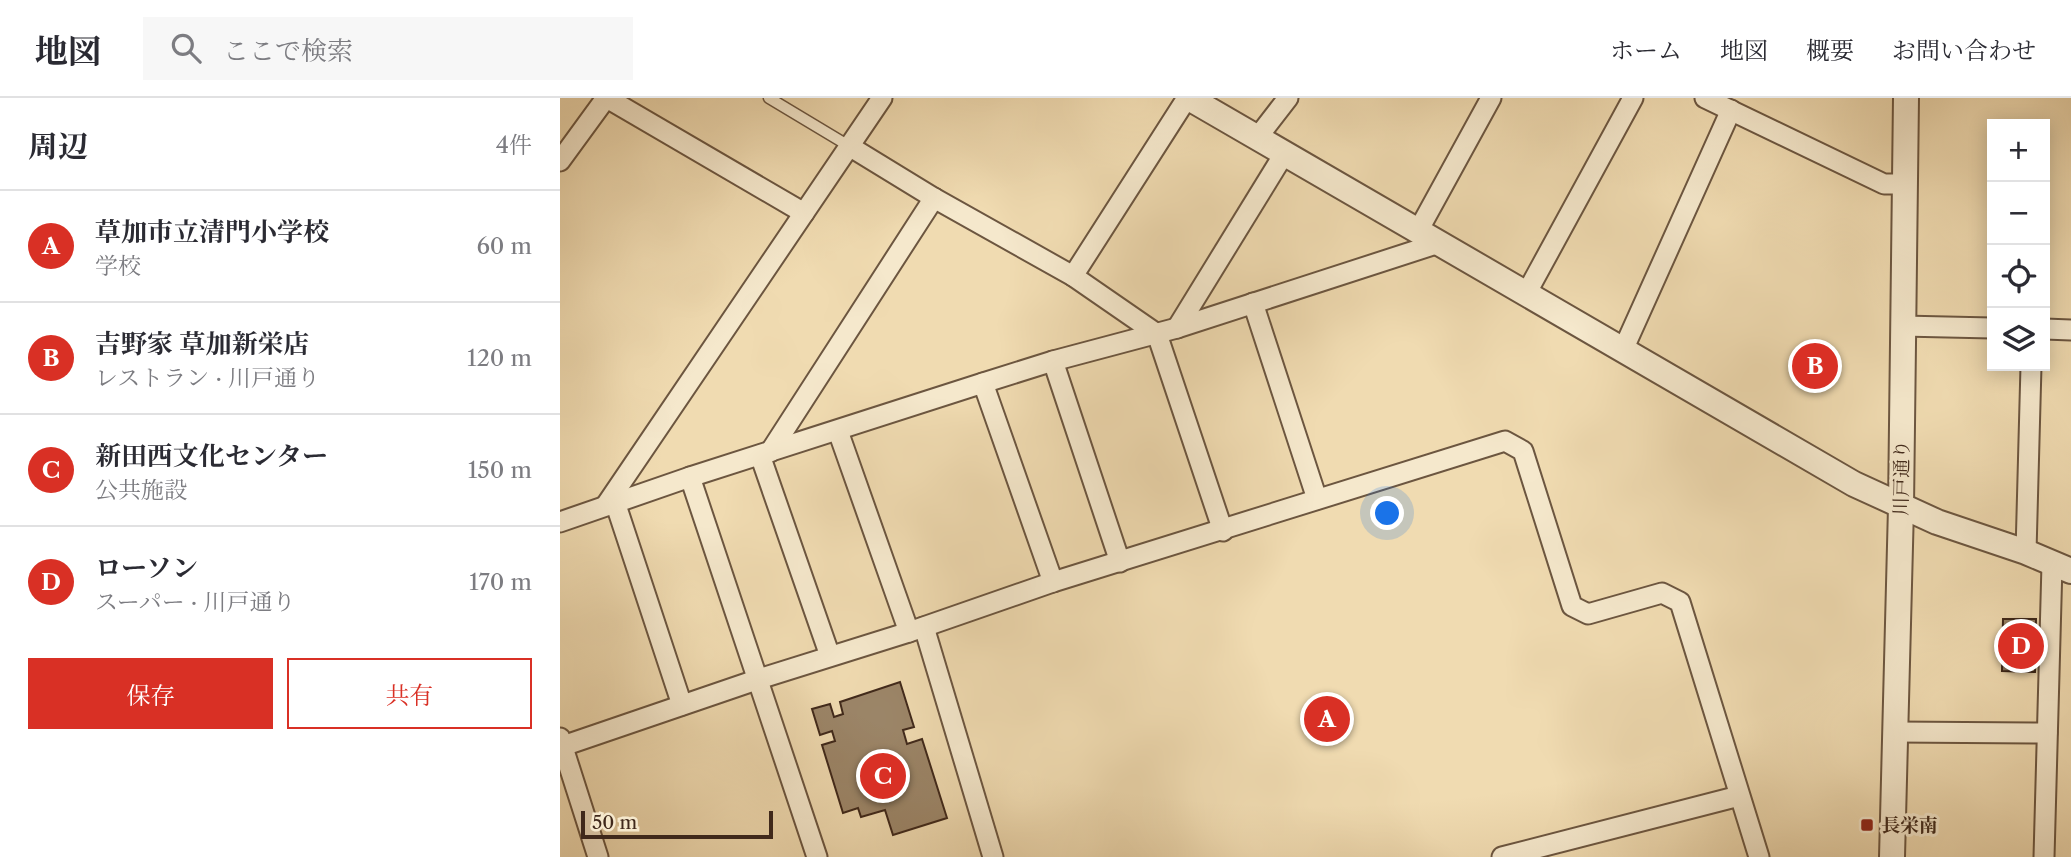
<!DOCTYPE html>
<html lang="ja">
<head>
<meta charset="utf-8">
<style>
  :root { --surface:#fff; --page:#f7f7f7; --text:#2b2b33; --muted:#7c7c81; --line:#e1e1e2; --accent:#d93025 }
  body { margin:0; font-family:"Libre Caslon Text","Noto Serif JP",serif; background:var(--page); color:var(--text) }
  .controls { position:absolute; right:21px; top:21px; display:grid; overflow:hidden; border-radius:0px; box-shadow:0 4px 18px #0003 }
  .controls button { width:63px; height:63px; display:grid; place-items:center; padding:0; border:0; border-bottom:2px solid var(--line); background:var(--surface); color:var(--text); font:35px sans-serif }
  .scale { position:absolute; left:21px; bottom:18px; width:192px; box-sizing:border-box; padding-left:7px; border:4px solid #40291b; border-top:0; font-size:19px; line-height:24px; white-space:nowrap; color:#40291b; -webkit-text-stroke:5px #f5e8cc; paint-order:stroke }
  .you { position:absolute; left:828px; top:416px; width:24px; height:24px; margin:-18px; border:5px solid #fff; border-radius:50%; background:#1a73e8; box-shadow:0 0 0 10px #1a73e833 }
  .badge { display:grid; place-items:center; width:46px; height:46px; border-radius:50%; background:var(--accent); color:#fff; font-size:23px; font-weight:700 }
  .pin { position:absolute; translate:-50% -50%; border:4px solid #fff; box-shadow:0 2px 7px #0006 }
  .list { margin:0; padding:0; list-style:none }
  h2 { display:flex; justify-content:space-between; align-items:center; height:91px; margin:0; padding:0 28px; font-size:30px }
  h2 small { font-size:23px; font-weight:400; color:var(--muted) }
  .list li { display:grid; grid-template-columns:46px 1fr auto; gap:21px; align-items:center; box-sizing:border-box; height:112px; padding:0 28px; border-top:2px solid var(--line) }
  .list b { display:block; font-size:26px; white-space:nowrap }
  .list p { margin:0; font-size:23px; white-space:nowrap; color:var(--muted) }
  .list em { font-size:23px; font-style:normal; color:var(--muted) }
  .actions { display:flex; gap:14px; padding:21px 28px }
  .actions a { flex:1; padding:16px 0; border:2px solid var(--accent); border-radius:0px; text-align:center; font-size:24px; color:var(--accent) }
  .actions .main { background:var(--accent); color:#fff }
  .icon { flex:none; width:38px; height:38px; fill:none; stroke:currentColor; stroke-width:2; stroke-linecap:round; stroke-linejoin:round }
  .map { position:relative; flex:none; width:1511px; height:759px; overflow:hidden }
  header { display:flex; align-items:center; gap:42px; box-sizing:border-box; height:98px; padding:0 35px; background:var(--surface); border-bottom:2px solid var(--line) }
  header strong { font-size:33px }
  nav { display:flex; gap:38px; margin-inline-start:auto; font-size:24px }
  .search { width:490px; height:63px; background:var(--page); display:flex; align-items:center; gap:18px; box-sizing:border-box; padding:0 24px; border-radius:0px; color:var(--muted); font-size:26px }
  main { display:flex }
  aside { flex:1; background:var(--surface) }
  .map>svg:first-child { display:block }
</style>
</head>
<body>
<header>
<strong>地図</strong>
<div class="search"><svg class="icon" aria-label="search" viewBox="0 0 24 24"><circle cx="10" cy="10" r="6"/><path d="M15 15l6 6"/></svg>ここで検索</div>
<nav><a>ホーム</a><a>地図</a><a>概要</a><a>お問い合わせ</a></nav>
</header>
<main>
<aside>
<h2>周辺<small>4件</small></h2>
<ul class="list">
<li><span class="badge">A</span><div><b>草加市立清門小学校</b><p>学校</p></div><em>60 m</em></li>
<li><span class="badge">B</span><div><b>吉野家 草加新栄店</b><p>レストラン · 川戸通り</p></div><em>120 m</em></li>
<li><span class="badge">C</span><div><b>新田西文化センター</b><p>公共施設</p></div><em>150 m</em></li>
<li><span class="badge">D</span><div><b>ローソン</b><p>スーパー · 川戸通り</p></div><em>170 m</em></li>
</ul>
<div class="actions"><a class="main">保存</a><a>共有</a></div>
</aside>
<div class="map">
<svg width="1511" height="759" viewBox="0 0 1511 759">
  <rect width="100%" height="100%" fill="#f0dbb1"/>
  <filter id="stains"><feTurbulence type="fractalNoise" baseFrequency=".00286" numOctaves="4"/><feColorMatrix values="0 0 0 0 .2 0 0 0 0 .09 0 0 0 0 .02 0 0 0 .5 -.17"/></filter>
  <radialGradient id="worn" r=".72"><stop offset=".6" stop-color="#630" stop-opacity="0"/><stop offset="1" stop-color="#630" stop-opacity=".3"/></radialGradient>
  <g fill="#9c8669" stroke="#40291b" stroke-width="2">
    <polygon points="1443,521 1476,521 1475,574 1442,573"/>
    <polygon points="340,584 354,629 343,632 347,646 362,641 387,720 333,737 325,712 301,719 298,710 283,715 262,647 275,643 272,633 260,637 252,611 270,606 274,619 283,616 280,604"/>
  </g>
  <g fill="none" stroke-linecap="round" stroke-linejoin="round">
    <defs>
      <polyline id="service" points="209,0 289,48"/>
      <g id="minor">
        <polyline points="47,0 244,115"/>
        <polyline points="1145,0 1324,86 1343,86"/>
        <polyline points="697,40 728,0"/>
        <polyline points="289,48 374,100 513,178 597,236 663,433"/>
        <polyline points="0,63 46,0"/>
        <polyline points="858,133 931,0"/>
        <polyline points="513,178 627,0"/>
        <polyline points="966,196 1073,0"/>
        <polyline points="693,205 757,401"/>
        <polyline points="1342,228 1432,230"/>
        <polyline points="617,230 724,56"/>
        <polyline points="1485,231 1511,232"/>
        <polyline points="1063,252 1171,12"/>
        <polyline points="493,263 560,464"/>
        <polyline points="423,285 493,484"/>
        <polyline points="278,333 349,534"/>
        <polyline points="210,354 374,100"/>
        <polyline points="200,357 270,558"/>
        <polyline points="130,379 257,759"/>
        <polyline points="55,404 122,607"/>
        <polyline points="46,407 322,0"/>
        <polyline points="0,424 130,379 423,285 493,263 617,230 879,145"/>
        <polyline points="1466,454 1471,268"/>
        <polyline points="364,529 433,759"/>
        <polyline points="1335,634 1487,635"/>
        <polyline points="0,640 38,759"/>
        <polyline points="0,649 199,581 349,534 493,484 945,343 963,353 1012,508 1028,516 1102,495 1120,504 1199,759"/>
        <polyline points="942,759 1179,698"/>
        <polyline points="1484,759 1492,466"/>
      </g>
      <g id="tertiary">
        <polyline points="629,0 1294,386 1377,424 1466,454 1511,473"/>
        <polyline points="1332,759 1341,409 1346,0"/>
      </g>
    </defs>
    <use href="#service" stroke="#6c5640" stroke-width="13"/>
    <use href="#minor" stroke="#6c5640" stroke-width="23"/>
    <use href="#tertiary" stroke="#6c5640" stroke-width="28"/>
    <use href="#service" stroke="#f5e8cc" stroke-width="10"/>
    <use href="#minor" stroke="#f5e8cc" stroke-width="19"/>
    <use href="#tertiary" stroke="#f5e8cc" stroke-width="24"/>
  </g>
  <rect fill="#8f2418" stroke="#f5e8cc" stroke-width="2.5" x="1300" y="720" width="14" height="14" rx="3.5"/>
  <g text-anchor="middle" stroke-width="6" stroke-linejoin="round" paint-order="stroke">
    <g font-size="19" fill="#40291b" stroke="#f5e8cc">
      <text transform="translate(1341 380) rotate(-89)" y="7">川戸通り</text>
    </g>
    <g font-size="19" font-weight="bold" fill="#40291b" stroke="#f5e8cc" text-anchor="start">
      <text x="1321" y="734">長栄南</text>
    </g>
  </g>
  <rect width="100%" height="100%" filter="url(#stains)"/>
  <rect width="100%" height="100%" fill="url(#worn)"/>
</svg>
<div class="controls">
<button>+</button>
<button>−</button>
<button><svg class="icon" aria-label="locate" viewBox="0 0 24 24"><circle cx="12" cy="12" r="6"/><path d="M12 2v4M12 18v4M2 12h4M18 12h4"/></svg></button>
<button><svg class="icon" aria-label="layers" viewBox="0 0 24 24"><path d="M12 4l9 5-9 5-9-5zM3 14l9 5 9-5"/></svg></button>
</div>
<div class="scale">50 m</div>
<div class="you"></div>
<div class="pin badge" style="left:767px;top:621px">A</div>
<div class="pin badge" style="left:1255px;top:268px">B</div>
<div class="pin badge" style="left:323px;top:678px">C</div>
<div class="pin badge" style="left:1461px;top:548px">D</div>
</div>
</main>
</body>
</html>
